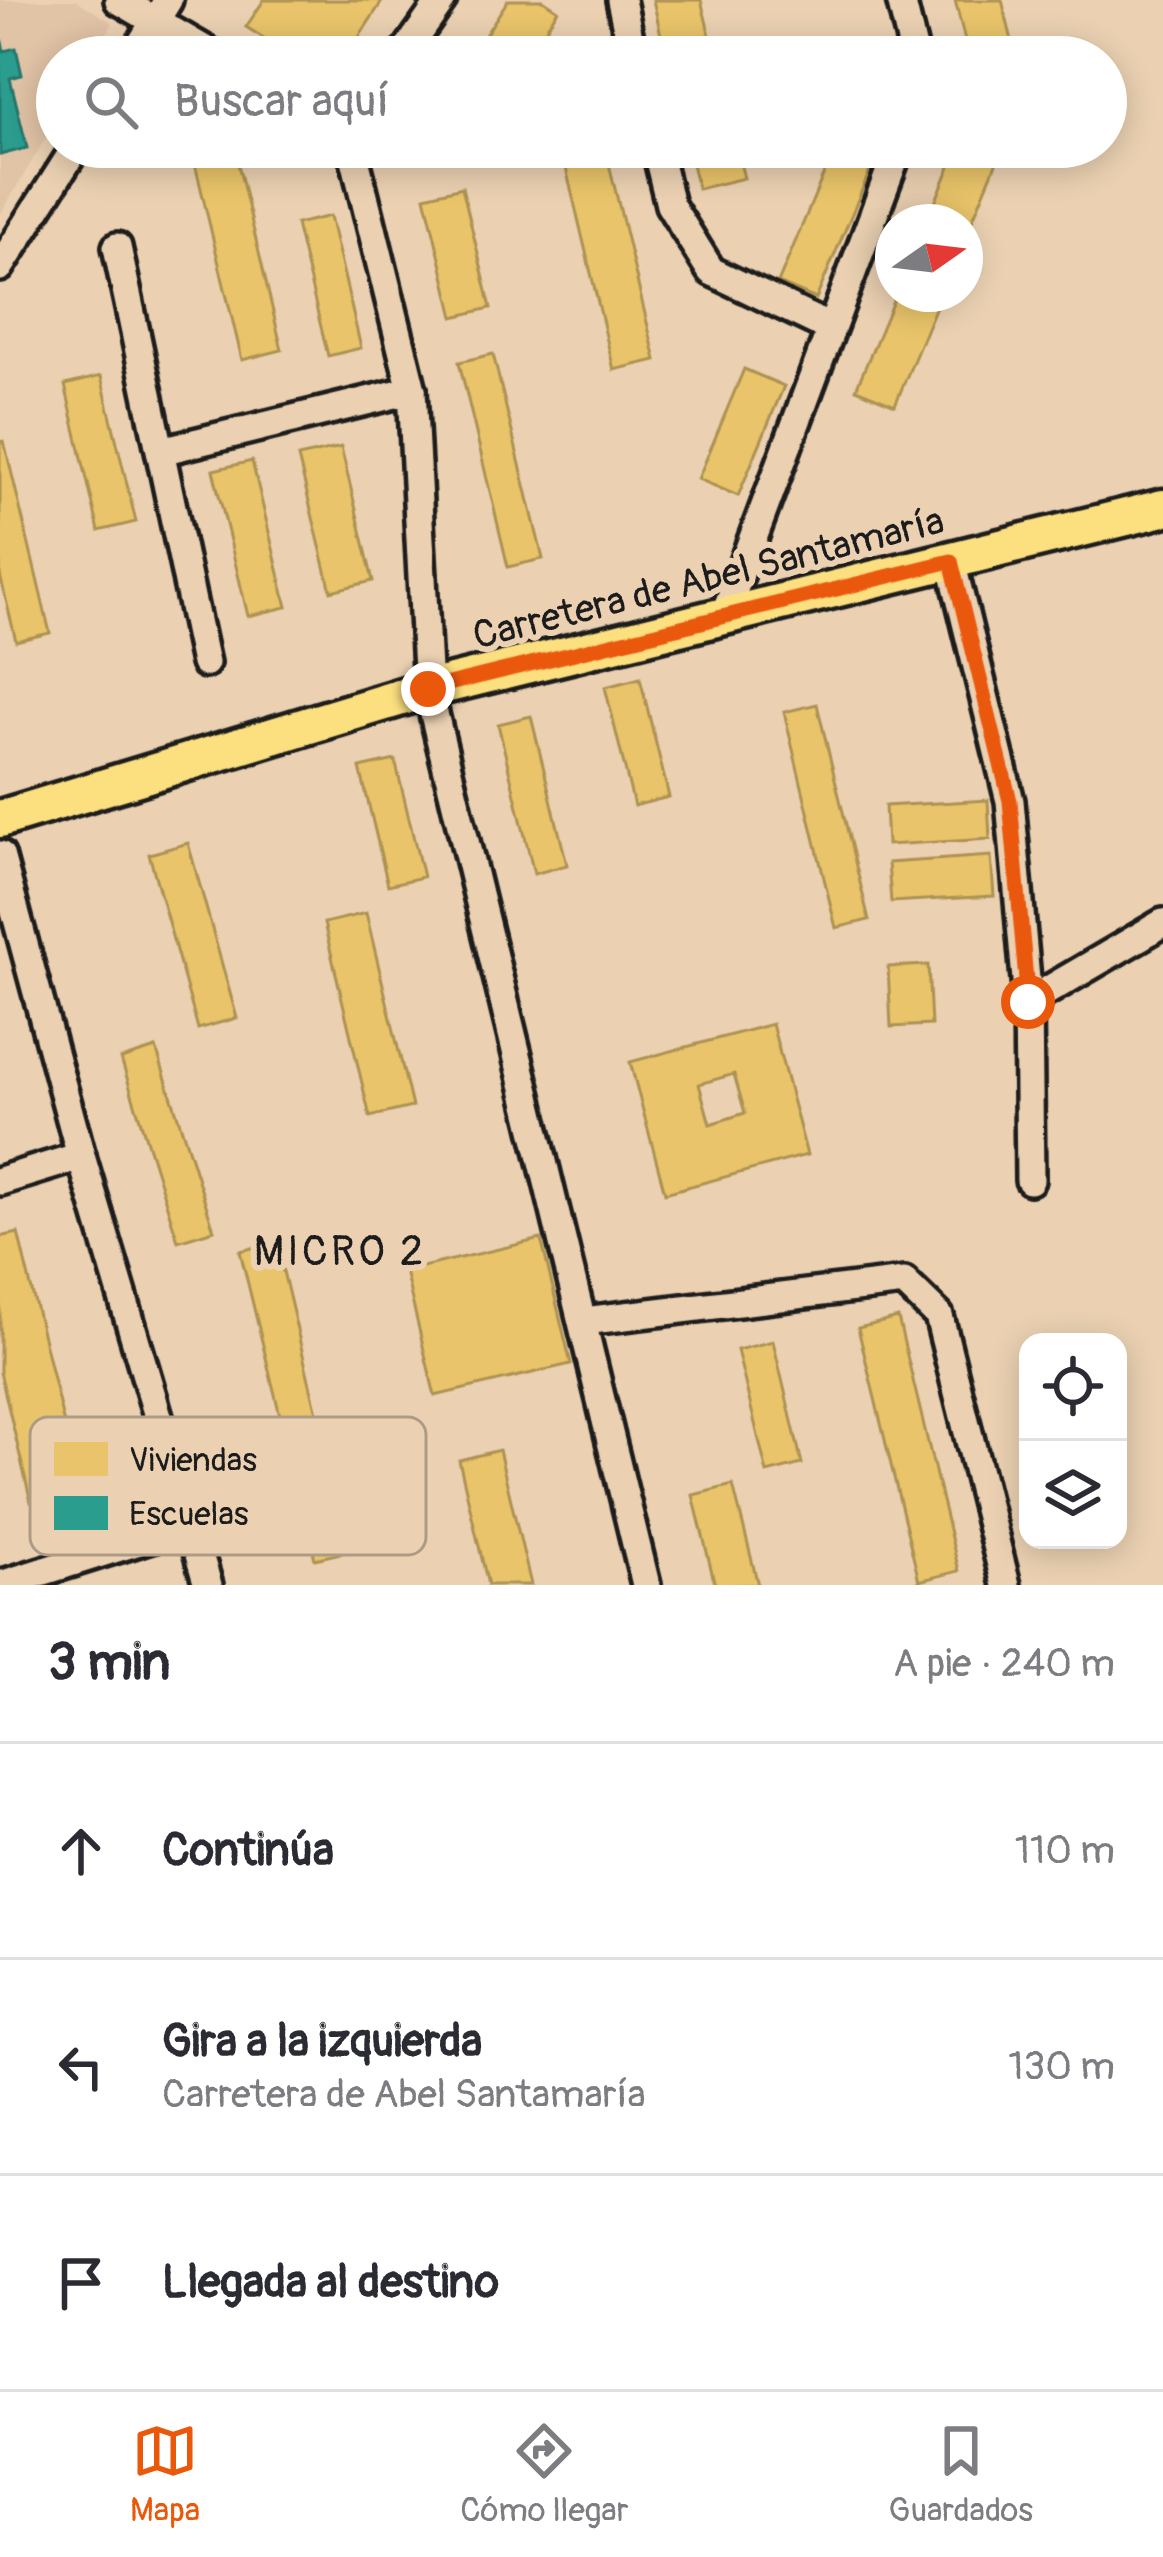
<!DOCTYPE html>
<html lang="es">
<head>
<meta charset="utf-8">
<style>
  :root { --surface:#fff; --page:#f2f2f3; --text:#2b2b33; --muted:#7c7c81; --line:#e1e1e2; --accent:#ea580c }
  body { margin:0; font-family:Pangolin,sans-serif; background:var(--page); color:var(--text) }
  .controls { position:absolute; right:36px; bottom:36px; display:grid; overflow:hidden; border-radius:24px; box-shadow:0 6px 30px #0003 }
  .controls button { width:108px; height:108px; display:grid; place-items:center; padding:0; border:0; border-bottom:3px solid var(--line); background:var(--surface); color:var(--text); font:60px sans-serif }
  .compass { position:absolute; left:875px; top:204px; width:108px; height:108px; border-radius:50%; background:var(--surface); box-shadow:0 6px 30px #0003; rotate:76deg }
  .stop { position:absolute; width:36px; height:36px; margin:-27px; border:9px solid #ea580c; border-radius:50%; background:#fff }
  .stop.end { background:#ea580c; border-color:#fff; box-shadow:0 3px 12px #0008 }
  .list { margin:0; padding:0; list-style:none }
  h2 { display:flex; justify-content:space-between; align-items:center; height:156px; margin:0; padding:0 48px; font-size:51px }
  h2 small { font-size:39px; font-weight:400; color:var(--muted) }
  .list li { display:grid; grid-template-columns:78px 1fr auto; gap:36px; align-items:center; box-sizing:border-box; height:216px; padding:0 48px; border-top:3px solid var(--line) }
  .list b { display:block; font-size:45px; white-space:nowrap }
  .list p { margin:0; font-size:39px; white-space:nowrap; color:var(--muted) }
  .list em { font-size:39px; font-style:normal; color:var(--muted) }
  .icon { flex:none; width:66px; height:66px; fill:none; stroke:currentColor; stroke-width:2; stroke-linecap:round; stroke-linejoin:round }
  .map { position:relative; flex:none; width:1163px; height:1585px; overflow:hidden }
  .search { position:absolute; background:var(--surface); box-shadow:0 6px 30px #0003; left:36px; right:36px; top:36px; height:132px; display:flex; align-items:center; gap:30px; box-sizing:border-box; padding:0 42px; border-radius:66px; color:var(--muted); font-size:45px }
  .sheet { height:804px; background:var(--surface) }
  nav { display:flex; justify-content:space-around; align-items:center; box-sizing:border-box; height:168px; border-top:3px solid var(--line); background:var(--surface); font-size:33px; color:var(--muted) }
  nav a { display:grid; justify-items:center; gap:6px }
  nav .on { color:var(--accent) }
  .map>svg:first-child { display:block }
</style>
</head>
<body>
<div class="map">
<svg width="1163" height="1585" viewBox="0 0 1163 1585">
  <rect width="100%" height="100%" fill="#ebd1b2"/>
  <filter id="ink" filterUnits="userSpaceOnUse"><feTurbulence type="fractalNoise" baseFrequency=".00833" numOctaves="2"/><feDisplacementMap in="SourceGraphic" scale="24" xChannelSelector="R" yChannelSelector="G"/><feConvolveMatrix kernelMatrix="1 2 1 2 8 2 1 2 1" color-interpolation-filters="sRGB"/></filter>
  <g filter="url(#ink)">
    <polygon fill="#e1c3a6" points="0,0 76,0 113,23 93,57 57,57 57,119 0,215"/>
    <g fill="#e9c46a" stroke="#ac9253" stroke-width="3" fill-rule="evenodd">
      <polygon points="264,0 383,0 346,57 294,57 246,27"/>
      <polygon points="508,0 543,0 558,10 527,57 471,57"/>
      <polygon points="653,0 701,0 715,57 666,57"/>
      <polygon points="955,0 1002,0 1016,57 969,57"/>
      <polygon points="191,147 234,147 282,350 242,360"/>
      <polygon points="561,147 605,147 656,360 614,370"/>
      <polygon points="688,147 736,147 744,178 698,189"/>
      <polygon points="835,147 880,147 816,299 778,283"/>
      <polygon points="958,147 985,147 1000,154 965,238 965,222 927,222"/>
      <polygon points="462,187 491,308 454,317 425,196"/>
      <polygon points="330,216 361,348 328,356 296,224"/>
      <polygon points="896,294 941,294 895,405 856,389"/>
      <polygon points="493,354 543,559 508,567 459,362"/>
      <polygon points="744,369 784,386 738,496 698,479"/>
      <polygon points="101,376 136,522 99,531 65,385"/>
      <polygon points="4,441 50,633 16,641 0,575 0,442"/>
      <polygon points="341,447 373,581 331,591 298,457"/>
      <polygon points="252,461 287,607 248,616 213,470"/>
      <polygon points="640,678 669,797 634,806 605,687"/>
      <polygon points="817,704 869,920 836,928 784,712"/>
      <polygon points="531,716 567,865 534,874 498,724"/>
      <polygon points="395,760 423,877 388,885 360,768"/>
      <polygon points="988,800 990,839 887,845 885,806"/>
      <polygon points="188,843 237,1018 198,1029 149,854"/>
      <polygon points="991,856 994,896 891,902 888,863"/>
      <polygon points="366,913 412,1107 370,1117 324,923"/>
      <polygon points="928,965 931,1025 891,1027 888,967"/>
      <path d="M 772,1024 L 807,1155 L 665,1193 L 630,1062 ZM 734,1074 L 745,1113 L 710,1124 L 699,1084 Z"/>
      <polygon points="156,1048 214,1230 178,1241 121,1059"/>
      <polygon points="18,1233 80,1491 31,1502 0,1372 0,1237"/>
      <polygon points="541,1239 571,1364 435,1396 405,1271"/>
      <polygon points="276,1242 350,1551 315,1559 240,1251"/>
      <polygon points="898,1318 959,1571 919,1581 858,1328"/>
      <polygon points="773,1341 802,1464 767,1473 737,1350"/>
      <polygon points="499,1450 531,1585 488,1585 459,1460"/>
      <polygon points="733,1485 758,1585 715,1585 693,1495"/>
    </g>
    <polygon fill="#2a9d8f" stroke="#26766c" stroke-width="3" points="0,33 4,51 16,48 22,75 10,78 27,148 0,155"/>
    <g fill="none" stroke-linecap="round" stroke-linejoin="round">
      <defs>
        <g id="minor">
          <polyline points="119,0 217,57"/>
          <polyline points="621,0 633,57"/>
          <polyline points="901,0 915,57"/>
          <polyline points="133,57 168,0"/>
          <polyline points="402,57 442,0"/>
          <polyline points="352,147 412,390 428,689 646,1585"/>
          <polyline points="656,147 670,205 711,271 830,328"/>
          <polyline points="117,247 205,663"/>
          <polyline points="0,267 76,147"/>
          <polyline points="161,451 412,390"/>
          <polyline points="951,561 1010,801 1028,1002 1030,1180"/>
          <polyline points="724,616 899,147"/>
          <polyline points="0,855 81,1156 208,1585"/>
          <polyline points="1028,1002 1163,923"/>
          <polyline points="0,1181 81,1156"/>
          <polyline points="584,1321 904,1282 939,1316 1006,1585"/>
          <polyline points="0,1585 190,1525"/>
        </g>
        <polyline id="major" points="0,819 428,689 1163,508"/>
      </defs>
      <use href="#minor" stroke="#1c1c1c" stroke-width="36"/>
      <use href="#major" stroke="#1c1c1c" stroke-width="45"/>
      <use href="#minor" stroke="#ebd1b2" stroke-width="27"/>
      <use href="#major" stroke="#fce080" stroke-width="36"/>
    </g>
  </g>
  <g fill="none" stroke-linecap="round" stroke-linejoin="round" filter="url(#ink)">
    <polyline stroke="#ea580c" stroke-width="15" points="428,689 951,561 1010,801 1028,1002"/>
  </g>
  <g text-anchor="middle" stroke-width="12" stroke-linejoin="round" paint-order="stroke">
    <g font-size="39" fill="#1c1c1c" stroke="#ebd1b2">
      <text transform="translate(708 577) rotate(-14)" y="14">Carretera de Abel Santamaría</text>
    </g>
    <g font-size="42" letter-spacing="3" fill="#1c1c1c" stroke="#ebd1b2">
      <text x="340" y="1265">MICRO 2</text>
    </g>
  </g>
  <rect x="30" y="1417" width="396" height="138" rx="18" fill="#ebd1b2" stroke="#ad9b85" stroke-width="3"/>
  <rect x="54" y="1442" width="54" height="34" fill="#e9c46a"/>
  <rect x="54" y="1496" width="54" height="34" fill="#2a9d8f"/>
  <g font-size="33" fill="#1c1c1c">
    <text x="129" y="1471">Viviendas</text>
    <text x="129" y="1525">Escuelas</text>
  </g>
</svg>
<div class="controls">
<button><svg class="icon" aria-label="locate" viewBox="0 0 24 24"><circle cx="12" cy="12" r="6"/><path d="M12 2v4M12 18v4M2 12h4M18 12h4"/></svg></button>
<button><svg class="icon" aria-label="layers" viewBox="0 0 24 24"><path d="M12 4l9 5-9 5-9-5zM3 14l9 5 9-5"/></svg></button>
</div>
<svg class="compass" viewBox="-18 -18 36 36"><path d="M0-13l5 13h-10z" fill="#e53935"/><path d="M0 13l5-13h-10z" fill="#7c7c81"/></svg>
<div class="stop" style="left:1028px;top:1002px"></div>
<div class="stop end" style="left:428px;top:689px"></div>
<div class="search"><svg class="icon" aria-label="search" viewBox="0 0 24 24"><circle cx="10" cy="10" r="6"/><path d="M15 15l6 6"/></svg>Buscar aquí</div>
</div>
<section class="sheet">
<h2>3 min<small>A pie · 240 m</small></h2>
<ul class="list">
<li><svg class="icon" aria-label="ahead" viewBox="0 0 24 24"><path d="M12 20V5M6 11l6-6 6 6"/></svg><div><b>Continúa</b></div><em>110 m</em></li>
<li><svg class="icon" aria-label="left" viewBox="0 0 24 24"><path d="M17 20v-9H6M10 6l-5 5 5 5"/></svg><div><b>Gira a la izquierda</b><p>Carretera de Abel Santamaría</p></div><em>130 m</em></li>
<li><svg class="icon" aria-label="arrive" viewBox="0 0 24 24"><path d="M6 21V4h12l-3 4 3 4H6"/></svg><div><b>Llegada al destino</b></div></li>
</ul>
</section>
<nav>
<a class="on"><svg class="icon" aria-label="map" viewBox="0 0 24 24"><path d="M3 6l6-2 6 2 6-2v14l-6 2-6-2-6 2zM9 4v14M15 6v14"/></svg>Mapa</a>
<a><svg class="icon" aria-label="directions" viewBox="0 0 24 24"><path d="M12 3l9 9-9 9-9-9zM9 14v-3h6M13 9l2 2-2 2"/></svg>Cómo llegar</a>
<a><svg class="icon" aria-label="saved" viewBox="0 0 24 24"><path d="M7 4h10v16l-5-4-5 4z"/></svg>Guardados</a>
</nav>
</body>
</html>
